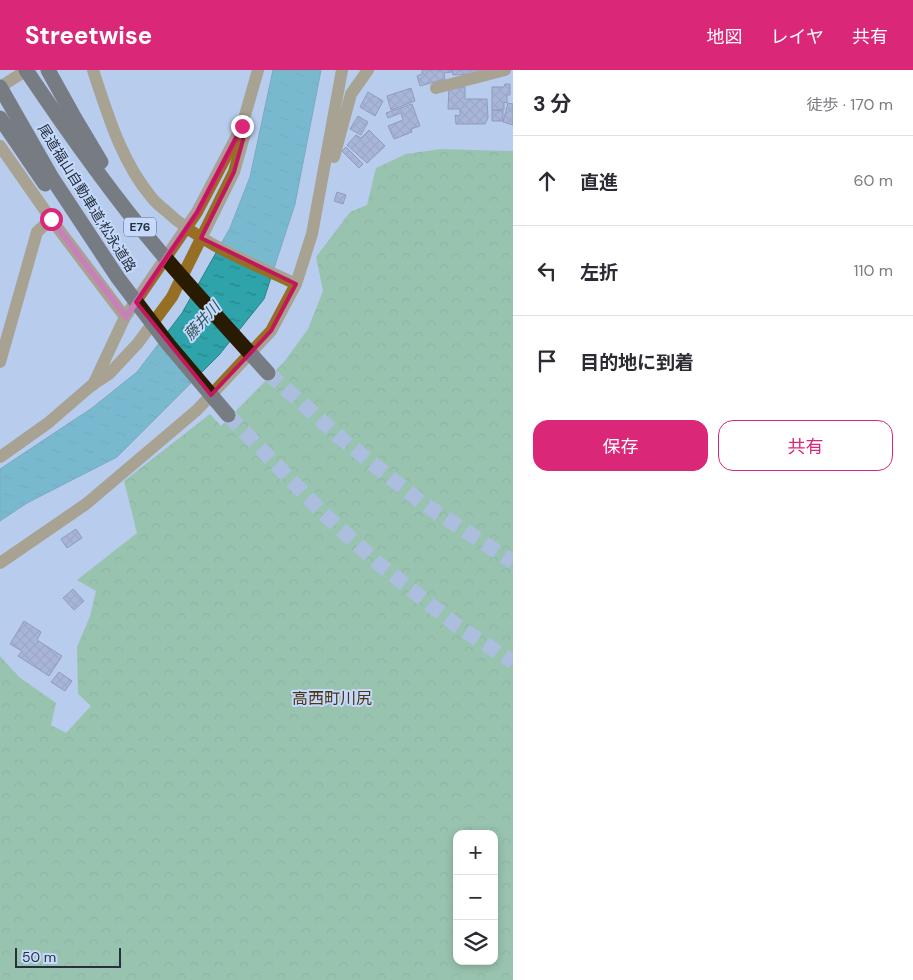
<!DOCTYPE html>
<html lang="ja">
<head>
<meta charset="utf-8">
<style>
  :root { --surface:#fff; --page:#f7f7f7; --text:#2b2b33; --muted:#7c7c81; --line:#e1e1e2; --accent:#db2777 }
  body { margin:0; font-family:"DM Sans","Noto Sans JP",sans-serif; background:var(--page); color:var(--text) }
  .controls { position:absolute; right:15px; bottom:15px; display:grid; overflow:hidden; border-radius:10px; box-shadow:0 2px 8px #0003 }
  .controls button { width:45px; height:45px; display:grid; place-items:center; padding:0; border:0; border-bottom:1px solid var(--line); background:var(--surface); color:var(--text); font:25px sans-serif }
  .scale { position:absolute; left:15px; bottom:12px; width:106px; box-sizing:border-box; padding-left:5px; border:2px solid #28303d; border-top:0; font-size:14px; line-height:18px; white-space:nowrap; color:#28303d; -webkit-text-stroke:4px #c4d9fb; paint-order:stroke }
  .stop { position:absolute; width:15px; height:15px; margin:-11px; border:4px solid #db2777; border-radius:50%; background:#fff }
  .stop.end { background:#db2777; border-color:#fff; box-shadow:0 1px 5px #0008 }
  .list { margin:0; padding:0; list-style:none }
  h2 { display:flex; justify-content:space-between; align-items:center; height:65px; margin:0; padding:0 20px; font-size:21px }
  h2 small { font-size:16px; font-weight:400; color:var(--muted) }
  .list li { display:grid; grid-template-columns:32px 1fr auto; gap:15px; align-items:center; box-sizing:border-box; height:90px; padding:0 20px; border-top:1px solid var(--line) }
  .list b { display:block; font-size:19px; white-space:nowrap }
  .list em { font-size:16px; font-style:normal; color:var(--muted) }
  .actions { display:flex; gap:10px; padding:15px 20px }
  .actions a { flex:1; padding:11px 0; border:1px solid var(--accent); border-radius:15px; text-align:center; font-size:18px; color:var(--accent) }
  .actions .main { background:var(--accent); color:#fff }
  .icon { flex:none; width:28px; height:28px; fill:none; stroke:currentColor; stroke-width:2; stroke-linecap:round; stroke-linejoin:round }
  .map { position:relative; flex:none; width:513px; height:910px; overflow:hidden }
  header { display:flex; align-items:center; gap:30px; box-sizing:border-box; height:70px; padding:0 25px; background:var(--accent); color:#fff }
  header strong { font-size:24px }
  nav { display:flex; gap:28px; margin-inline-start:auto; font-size:18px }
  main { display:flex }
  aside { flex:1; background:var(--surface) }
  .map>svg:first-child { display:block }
</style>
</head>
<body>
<header>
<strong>Streetwise</strong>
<nav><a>地図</a><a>レイヤ</a><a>共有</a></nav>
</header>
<main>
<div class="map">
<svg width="513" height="910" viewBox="0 0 513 910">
  <defs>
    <pattern id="forest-crowns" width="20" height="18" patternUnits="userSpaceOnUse" patternTransform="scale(1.25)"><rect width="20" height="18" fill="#72b963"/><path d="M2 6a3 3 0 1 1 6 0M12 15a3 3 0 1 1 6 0" fill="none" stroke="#5e9753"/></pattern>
    <pattern id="water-ripples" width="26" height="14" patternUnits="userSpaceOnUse" patternTransform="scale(1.25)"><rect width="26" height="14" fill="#2ea3a9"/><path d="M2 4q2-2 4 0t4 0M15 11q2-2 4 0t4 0" fill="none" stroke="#27858b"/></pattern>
    <pattern id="building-cross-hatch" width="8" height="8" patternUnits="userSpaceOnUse" patternTransform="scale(1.25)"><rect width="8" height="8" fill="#969abe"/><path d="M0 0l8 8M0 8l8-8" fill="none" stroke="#7a7e9c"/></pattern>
  </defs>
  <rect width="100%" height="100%" fill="#b8ccee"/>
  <path fill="url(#forest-crowns)" fill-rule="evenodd" d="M 441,79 L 513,81 L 513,910 L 0,910 L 0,586 L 19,607 L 56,633 L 51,655 L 66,663 L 91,636 L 78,624 L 77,577 L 90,546 L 96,521 L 77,510 L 137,463 L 124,411 L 210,344 L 221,356 L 284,292 L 308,259 L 323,221 L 316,187 L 350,142 L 367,135 L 376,98 L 406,84 ZM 457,764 L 494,764 L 494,891 L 457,891 Z"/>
  <polygon fill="url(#water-ripples)" stroke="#2c8089" points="273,0 321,0 295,134 264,229 219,285 117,387 27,433 0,451 0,399 92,338 137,302 182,243 230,158 250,107"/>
  <g fill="url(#building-cross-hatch)" stroke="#5e6182">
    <polygon points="422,0 452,0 452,2 444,3 445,9 420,16 417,6 422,4"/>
    <polygon points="452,0 491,0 477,4 453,5"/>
    <polygon points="505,14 510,14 510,25 507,25 507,33 504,32 504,40 492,40 492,17 504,17"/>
    <polygon points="449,16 465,17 465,29 487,29 488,48 485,54 456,54 455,45 460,46 460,39 448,39"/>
    <polygon points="411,18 415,31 391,40 387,26"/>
    <polygon points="368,22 383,31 375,46 360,37"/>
    <polygon points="508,33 513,34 513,55 503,52"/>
    <polygon points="412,34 420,56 411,59 412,62 394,69 388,56 403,50 401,43 388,48 386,43"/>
    <polygon points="492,40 503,41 503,51 492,51"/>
    <polygon points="358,46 368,52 361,65 350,59"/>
    <polygon points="369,60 385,76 367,93 347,75 356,65 361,68"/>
    <polygon points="346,77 363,94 359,98 342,81"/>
    <polygon points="337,122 346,125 343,134 334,131"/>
    <polygon points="76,459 82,468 67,478 61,469"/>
    <polygon points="73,519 84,531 74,540 63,528"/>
    <polygon points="24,551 41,562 37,570 62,586 49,606 18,586 22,581 10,574"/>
    <polygon points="59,602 72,611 65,621 51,612"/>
  </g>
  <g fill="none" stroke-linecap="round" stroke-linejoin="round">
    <g stroke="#9badcb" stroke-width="15" stroke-dasharray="15 8" stroke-linecap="butt">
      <polyline points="268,303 343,370 421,432 513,492"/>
      <polyline points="228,345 323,443 379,494 456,555 513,592"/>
    </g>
    <g stroke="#966f25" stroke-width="12">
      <path d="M 93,0 C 108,45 121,91 152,128 C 156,133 161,137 166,141 C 202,175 252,193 296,214"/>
      <polyline points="0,17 27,0"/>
      <polyline points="436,18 505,0"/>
      <polyline points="0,76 51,149 125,247"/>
      <polyline points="334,87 351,24 368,0"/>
      <polyline points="0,292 37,162 51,149"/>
      <polyline points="93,315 125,247 197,142 242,56 258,0"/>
      <polyline points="0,387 48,353 92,315 109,304 138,273 172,227 234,102 247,56 242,56"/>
      <polyline points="0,493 86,434 197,340 271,261 296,214 312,164 342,0"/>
    </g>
    <g stroke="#291b02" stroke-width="15">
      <path d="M 26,0 C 67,61 110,122 157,178 C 193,221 231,262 268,303"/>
      <polyline points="48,0 73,45 101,92"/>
      <polyline points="0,17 52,108 118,208 168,274 228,345"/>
      <polyline points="0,48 45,114"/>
    </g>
  </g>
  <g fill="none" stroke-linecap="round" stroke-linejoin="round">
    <polyline stroke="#db2777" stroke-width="6" points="51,149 126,247 197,142 242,56"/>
  </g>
  <path d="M0 0H513V910H0ZM 242,56 L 247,56 L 234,102 L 201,168 L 296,214 L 271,261 L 211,325 L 136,232 L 197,142 Z" fill="#b8ccee" fill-opacity=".55" fill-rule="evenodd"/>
  <path fill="none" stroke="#c2185b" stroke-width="4" stroke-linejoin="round" d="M 242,56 L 247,56 L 234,102 L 201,168 L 296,214 L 271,261 L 211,325 L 136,232 L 197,142 Z"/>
  <g text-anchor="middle" stroke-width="4" stroke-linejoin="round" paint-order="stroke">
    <rect fill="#c4d9fb" stroke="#576376" stroke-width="1" x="124" y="147.5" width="32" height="19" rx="4"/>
    <g font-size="12" font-weight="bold" fill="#28303d">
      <text x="140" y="161">E76</text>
    </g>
    <g font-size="14" fill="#28303d" stroke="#c4d9fb">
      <text transform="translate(87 128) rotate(58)" y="5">尾道福山自動車道;松永道路</text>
    </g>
    <g font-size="15" font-style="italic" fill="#305153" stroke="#c4d9fb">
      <text transform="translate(202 251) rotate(-48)" y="5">藤井川</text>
    </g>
    <g font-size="16" fill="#4c3712" stroke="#c4d9fb">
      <text x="332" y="634">高西町川尻</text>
    </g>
  </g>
</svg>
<div class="controls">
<button>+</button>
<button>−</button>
<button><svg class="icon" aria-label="layers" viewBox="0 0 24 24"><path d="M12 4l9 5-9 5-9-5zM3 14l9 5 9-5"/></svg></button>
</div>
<div class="scale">50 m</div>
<div class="stop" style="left:51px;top:149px"></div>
<div class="stop end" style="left:242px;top:56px"></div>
</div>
<aside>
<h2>3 分<small>徒歩 · 170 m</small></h2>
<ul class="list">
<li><svg class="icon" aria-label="ahead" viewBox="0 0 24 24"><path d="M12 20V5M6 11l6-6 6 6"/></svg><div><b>直進</b></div><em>60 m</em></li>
<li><svg class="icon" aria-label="left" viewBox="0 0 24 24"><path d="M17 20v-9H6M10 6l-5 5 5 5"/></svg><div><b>左折</b></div><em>110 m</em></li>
<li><svg class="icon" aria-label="arrive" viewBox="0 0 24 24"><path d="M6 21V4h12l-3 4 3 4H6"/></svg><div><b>目的地に到着</b></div></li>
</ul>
<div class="actions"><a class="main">保存</a><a>共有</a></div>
</aside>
</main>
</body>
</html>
